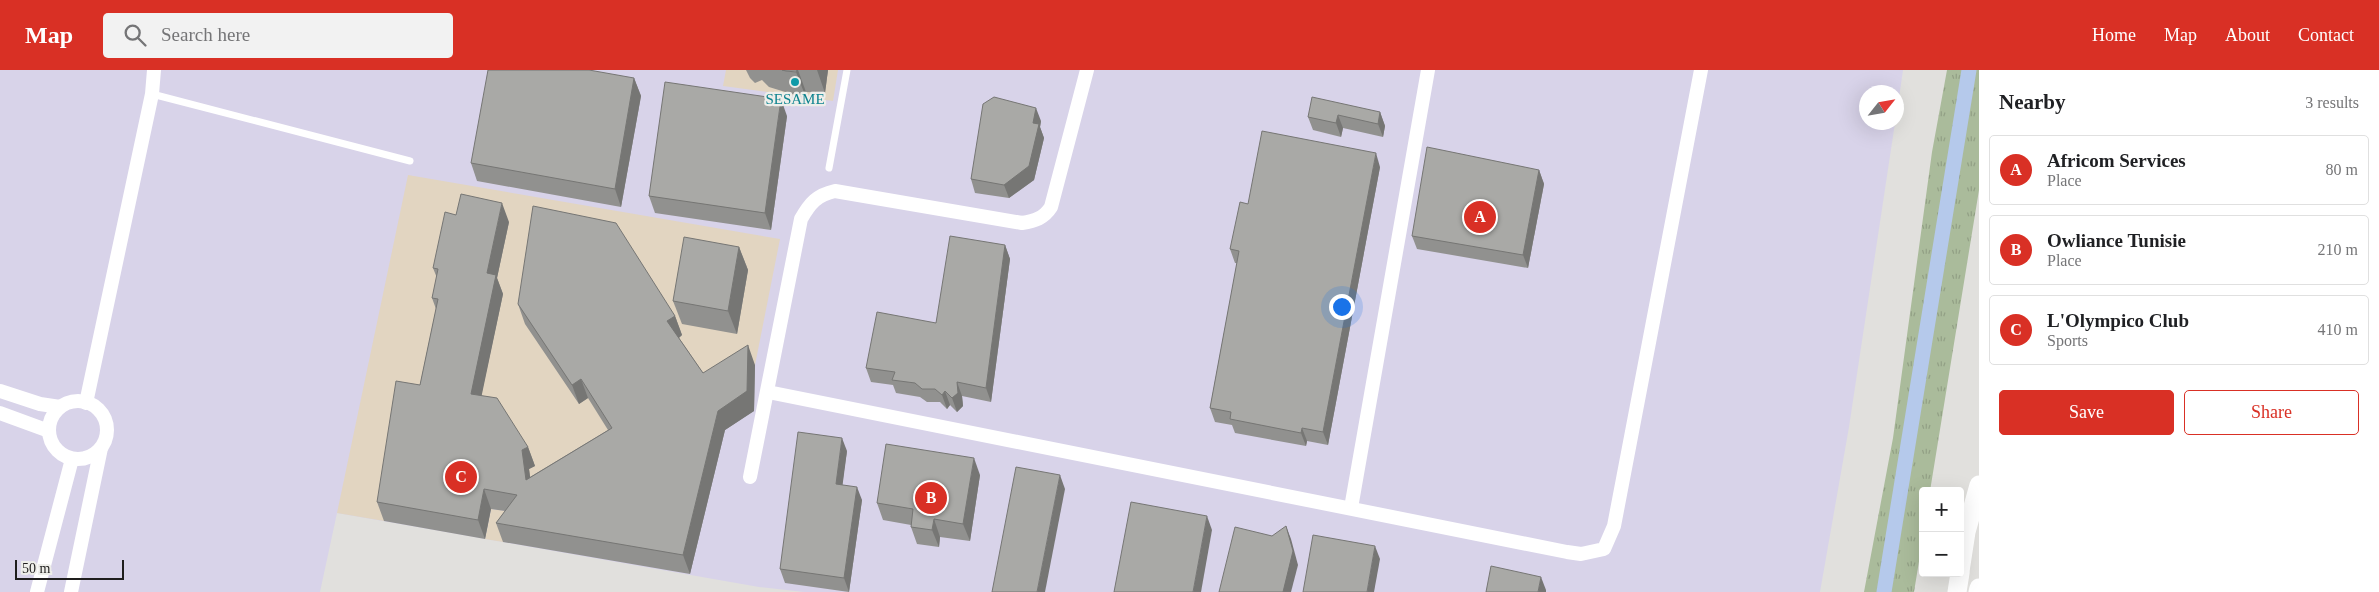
<!DOCTYPE html>
<html lang="en">
<head>
<meta charset="utf-8">
<style>
  :root { --surface:#fff; --page:#f2f2f2; --text:#202124; --muted:#757577; --line:#e0e0e0; --accent:#d93025 }
  body { margin:0; font-family:"Times New Roman",serif; background:var(--page); color:var(--text) }
  .controls { position:absolute; right:15px; bottom:15px; display:grid; overflow:hidden; border-radius:5px; box-shadow:0 5px 20px #0002 }
  .controls button { width:45px; height:45px; display:grid; place-items:center; padding:0; border:0; border-bottom:1px solid var(--line); background:var(--surface); color:var(--text); font:25px sans-serif }
  .compass { position:absolute; left:1859px; top:15px; width:45px; height:45px; border-radius:50%; background:var(--surface); box-shadow:0 5px 20px #0002; rotate:59deg }
  .scale { position:absolute; left:15px; bottom:12px; width:109px; box-sizing:border-box; padding-left:5px; border:2px solid #1f1e1d; border-top:0; font-size:14px; line-height:18px; white-space:nowrap; color:#1f1e1d; -webkit-text-stroke:4px #eeeeea; paint-order:stroke }
  .you { position:absolute; left:1341px; top:236px; width:18px; height:18px; margin:-12px; border:4px solid #fff; border-radius:50%; background:#1a73e8; box-shadow:0 0 0 8px #1a73e833 }
  .badge { display:grid; place-items:center; width:32px; height:32px; border-radius:50%; background:var(--accent); color:#fff; font-size:16px; font-weight:700 }
  .pin { position:absolute; translate:-50% -50%; border:2px solid #fff; box-shadow:0 1px 5px #0006 }
  .list { margin:0; padding:0; list-style:none }
  h2 { display:flex; justify-content:space-between; align-items:center; height:65px; margin:0; padding:0 20px; font-size:21px }
  h2 small { font-size:16px; font-weight:400; color:var(--muted) }
  .list li { display:grid; grid-template-columns:32px 1fr auto; gap:15px; align-items:center; box-sizing:border-box; height:70px; margin:0 10px 10px; padding:0 10px; border:1px solid var(--line); border-radius:5px }
  .list b { display:block; font-size:19px; white-space:nowrap }
  .list p { margin:0; font-size:16px; white-space:nowrap; color:var(--muted) }
  .list em { font-size:16px; font-style:normal; color:var(--muted) }
  .actions { display:flex; gap:10px; padding:15px 20px }
  .actions a { flex:1; padding:11px 0; border:1px solid var(--accent); border-radius:5px; text-align:center; font-size:18px; color:var(--accent) }
  .actions .main { background:var(--accent); color:#fff }
  .icon { flex:none; width:28px; height:28px; fill:none; stroke:currentColor; stroke-width:2; stroke-linecap:round; stroke-linejoin:round }
  .map { position:relative; flex:none; width:1979px; height:522px; overflow:hidden }
  header { display:flex; align-items:center; gap:30px; box-sizing:border-box; height:70px; padding:0 25px; background:var(--accent); color:#fff }
  header strong { font-size:24px }
  nav { display:flex; gap:28px; margin-inline-start:auto; font-size:18px }
  .search { width:350px; height:45px; background:var(--page); display:flex; align-items:center; gap:12px; box-sizing:border-box; padding:0 18px; border-radius:5px; color:var(--muted); font-size:19px }
  main { display:flex }
  aside { flex:1; background:var(--surface) }
  .map>svg:first-child { display:block }
</style>
</head>
<body>
<header>
<strong>Map</strong>
<div class="search"><svg class="icon" aria-label="search" viewBox="0 0 24 24"><circle cx="10" cy="10" r="6"/><path d="M15 15l6 6"/></svg>Search here</div>
<nav><a>Home</a><a>Map</a><a>About</a><a>Contact</a></nav>
</header>
<main>
<div class="map">
<svg width="1979" height="522" viewBox="0 0 1979 522">
  <defs>
    <pattern id="grass-tufts" width="24" height="20" patternUnits="userSpaceOnUse" patternTransform="scale(1.25)"><rect width="24" height="20" fill="#aabb9b"/><path d="M3 7l-1-3M5 7V3M7 7l1-3M15 17l-1-3M17 17v-4M19 17l1-3" fill="none" stroke="#92a085"/></pattern>
  </defs>
  <rect width="100%" height="100%" fill="#e1e0dd"/>
  <polygon fill="#d8d3e9" points="0,0 1903,0 1897,42 1896,22 1866,22 1866,52 1895,53 1849,357 1820,522 804,522 759,517 337,443 320,522 0,522"/>
  <g fill="#e2d5c1">
    <polygon points="726,0 838,0 833,31 723,16"/>
    <polygon points="408,105 780,169 755,295 538,426 503,472 485,469 491,439 513,442 403,331 384,451 337,443"/>
  </g>
  <polygon fill="url(#grass-tufts)" points="1947,0 1979,0 1979,120 1930,421 1923,421 1923,467 1914,522 1864,522 1893,368 1932,82"/>
  <g fill="none" stroke-linecap="round" stroke-linejoin="round">
    <polyline stroke="#b5c9eb" stroke-width="15" points="1884,522 1969,0"/>
    <g stroke="#fff" stroke-width="7">
      <polyline points="152,24 410,91"/>
      <polyline points="829,98 847,0"/>
    </g>
    <g stroke="#fff" stroke-width="14">
      <polyline points="0,321 40,334 60,337"/>
      <polyline points="768,322 1567,482 1581,484 1604,479 1614,456 1701,0"/>
      <circle cx="78" cy="360" r="29"/>
      <polyline points="86,333 152,24 154,0"/>
      <polyline points="0,343 49,361"/>
      <path d="M 750,407 L 801,149 C 810,133 817,125 835,121 L 1022,153 C 1035,151 1044,148 1051,137 L 1087,0"/>
      <polyline points="1351,438 1428,0"/>
      <polyline points="37,522 72,389"/>
      <polyline points="71,522 101,378"/>
    </g>
    <g stroke="#fff" stroke-width="19">
      <polyline points="1960,501 1966,462 1979,415"/>
      <polyline points="1957,522 1960,503"/>
      <polyline points="1978,522 1979,518"/>
    </g>
  </g>
  <g fill="#91918f">
    <polygon points="746,0 828,0 825,23 806,22 805,25 795,25 769,17 762,10 755,13 750,8"/>
    <polygon points="634,8 641,26 621,137 477,111 471,93"/>
    <polygon points="1380,42 1385,56 1383,67 1343,58 1341,67 1313,60 1308,47"/>
    <polygon points="787,46 771,160 655,143 649,126"/>
    <polygon points="1041,51 1040,57 1044,68 1034,110 1009,128 975,123 971,109"/>
    <polygon points="1380,97 1328,375 1307,371 1306,376 1235,363 1232,355 1215,352 1210,338 1237,193 1235,193 1230,179 1248,134"/>
    <polygon points="1539,100 1544,114 1528,198 1417,179 1412,166"/>
    <polygon points="509,152 497,208 503,224 481,326 528,377 535,396 529,399 530,407 608,360 588,328 579,334 525,254 518,234 675,246 682,265 679,268 703,303 755,295 754,341 725,360 690,504 503,472 496,453 505,441 491,439 485,469 384,451 377,432 420,315 436,239 432,228 437,208 433,198"/>
    <polygon points="1005,175 1010,189 991,332 962,326 963,336 957,342 950,335 947,339 940,332 927,332 920,327 896,323 893,315 871,312 866,298 936,253"/>
    <polygon points="739,177 748,200 737,264 682,254 673,231"/>
    <polygon points="847,381 842,415 862,430 849,522 785,513 780,499"/>
    <polygon points="980,405 970,471 940,467 939,477 917,474 911,457 911,455 883,450 877,433"/>
  </g>
  <g fill="#767674">
    <polygon points="797,0 798,0 806,22 805,25 796,2"/>
    <polygon points="817,0 828,0 825,23"/>
    <polygon points="634,8 641,26 621,137 615,119"/>
    <polygon points="781,29 787,46 771,160 765,143"/>
    <polygon points="1036,38 1041,51 1040,57 1044,68 1034,110 1009,128 1004,115"/>
    <polygon points="1380,42 1385,56 1383,67 1378,54"/>
    <polygon points="1338,45 1343,58 1341,67 1336,53"/>
    <polygon points="1376,83 1380,97 1328,375 1323,362"/>
    <polygon points="1539,100 1544,114 1528,198 1523,185"/>
    <polygon points="502,133 509,152 497,208 503,224 478,343 471,324 487,203"/>
    <polygon points="1005,175 1010,189 991,332 986,318"/>
    <polygon points="739,177 748,200 737,264 728,241"/>
    <polygon points="675,246 682,265 675,271 667,251"/>
    <polygon points="748,275 755,295 754,341 725,360 690,504 683,485 718,341"/>
    <polygon points="581,309 588,328 579,334 572,315"/>
    <polygon points="957,312 962,326 963,336 957,342 952,328"/>
    <polygon points="945,321 950,335 947,339 942,325"/>
    <polygon points="1302,358 1307,371 1306,376 1301,363"/>
    <polygon points="842,368 847,381 841,427 836,414"/>
    <polygon points="528,377 535,396 529,399 533,429 526,410 522,380"/>
    <polygon points="974,388 980,405 970,471 963,454"/>
    <polygon points="1060,405 1065,419 1045,522 1037,522"/>
    <polygon points="857,417 862,430 849,522 844,508"/>
    <polygon points="484,419 491,439 485,469 478,450"/>
    <polygon points="1207,446 1212,460 1201,522 1193,522"/>
    <polygon points="934,449 940,467 939,477 932,460"/>
    <polygon points="1286,456 1291,469 1298,495 1291,522 1283,522"/>
    <polygon points="1375,476 1380,489 1374,522 1367,522"/>
    <polygon points="1541,507 1546,520 1546,522 1538,522"/>
  </g>
  <g fill="#a9a9a6" stroke="#767674">
    <polygon points="488,0 589,0 634,8 615,119 471,93"/>
    <polygon points="782,0 797,0 796,2 786,1"/>
    <polygon points="665,12 781,29 765,143 649,126"/>
    <polygon points="994,27 1036,38 1033,53 1039,54 1029,96 1004,115 971,109 983,34"/>
    <polygon points="1312,27 1380,42 1378,54 1338,45 1336,53 1308,47"/>
    <polygon points="1262,61 1376,83 1323,362 1302,358 1301,363 1230,349 1231,342 1210,338 1239,181 1230,179 1240,132 1248,134"/>
    <polygon points="1427,77 1539,100 1523,185 1412,166"/>
    <polygon points="461,124 502,133 487,203 496,205 471,324 497,328 528,377 522,380 526,410 612,358 581,309 572,315 518,234 533,136 616,153 675,246 667,251 703,303 748,275 747,321 718,341 683,485 496,453 517,425 484,419 478,450 377,432 396,311 420,315 438,229 432,228 438,199 433,198 445,142 456,145"/>
    <polygon points="950,166 1005,175 986,318 957,312 958,323 952,328 945,321 942,325 935,319 922,319 915,313 892,310 895,302 866,298 877,242 936,253"/>
    <polygon points="684,167 739,177 728,241 673,231"/>
    <polygon points="798,362 842,368 836,414 857,417 844,508 780,499"/>
    <polygon points="886,374 974,388 963,454 934,449 932,460 911,457 913,439 877,433"/>
    <polygon points="1016,397 1060,405 1037,522 992,522"/>
    <polygon points="1131,432 1207,446 1193,522 1114,522"/>
    <polygon points="1286,456 1293,481 1283,522 1219,522 1235,457 1272,466"/>
    <polygon points="1313,465 1375,476 1367,522 1303,522"/>
    <polygon points="1491,496 1541,507 1538,522 1486,522"/>
  </g>
  <circle fill="#0f9aa8" stroke="#eeeeea" stroke-width="2" cx="795" cy="12" r="5"/>
  <g text-anchor="middle" stroke-width="4.5" stroke-linejoin="round" paint-order="stroke">
    <g font-size="15" fill="#0d838f" stroke="#eeeeea">
      <text x="795" y="34">SESAME</text>
    </g>
  </g>
</svg>
<div class="controls">
<button>+</button>
<button>−</button>
</div>
<svg class="compass" viewBox="-18 -18 36 36"><path d="M0-13l5 13h-10z" fill="#e53935"/><path d="M0 13l5-13h-10z" fill="#757577"/></svg>
<div class="scale">50 m</div>
<div class="you"></div>
<div class="pin badge" style="left:1480px;top:147px">A</div>
<div class="pin badge" style="left:931px;top:428px">B</div>
<div class="pin badge" style="left:461px;top:407px">C</div>
</div>
<aside>
<h2>Nearby<small>3 results</small></h2>
<ul class="list">
<li><span class="badge">A</span><div><b>Africom Services</b><p>Place</p></div><em>80 m</em></li>
<li><span class="badge">B</span><div><b>Owliance Tunisie</b><p>Place</p></div><em>210 m</em></li>
<li><span class="badge">C</span><div><b>L'Olympico Club</b><p>Sports</p></div><em>410 m</em></li>
</ul>
<div class="actions"><a class="main">Save</a><a>Share</a></div>
</aside>
</main>
</body>
</html>
